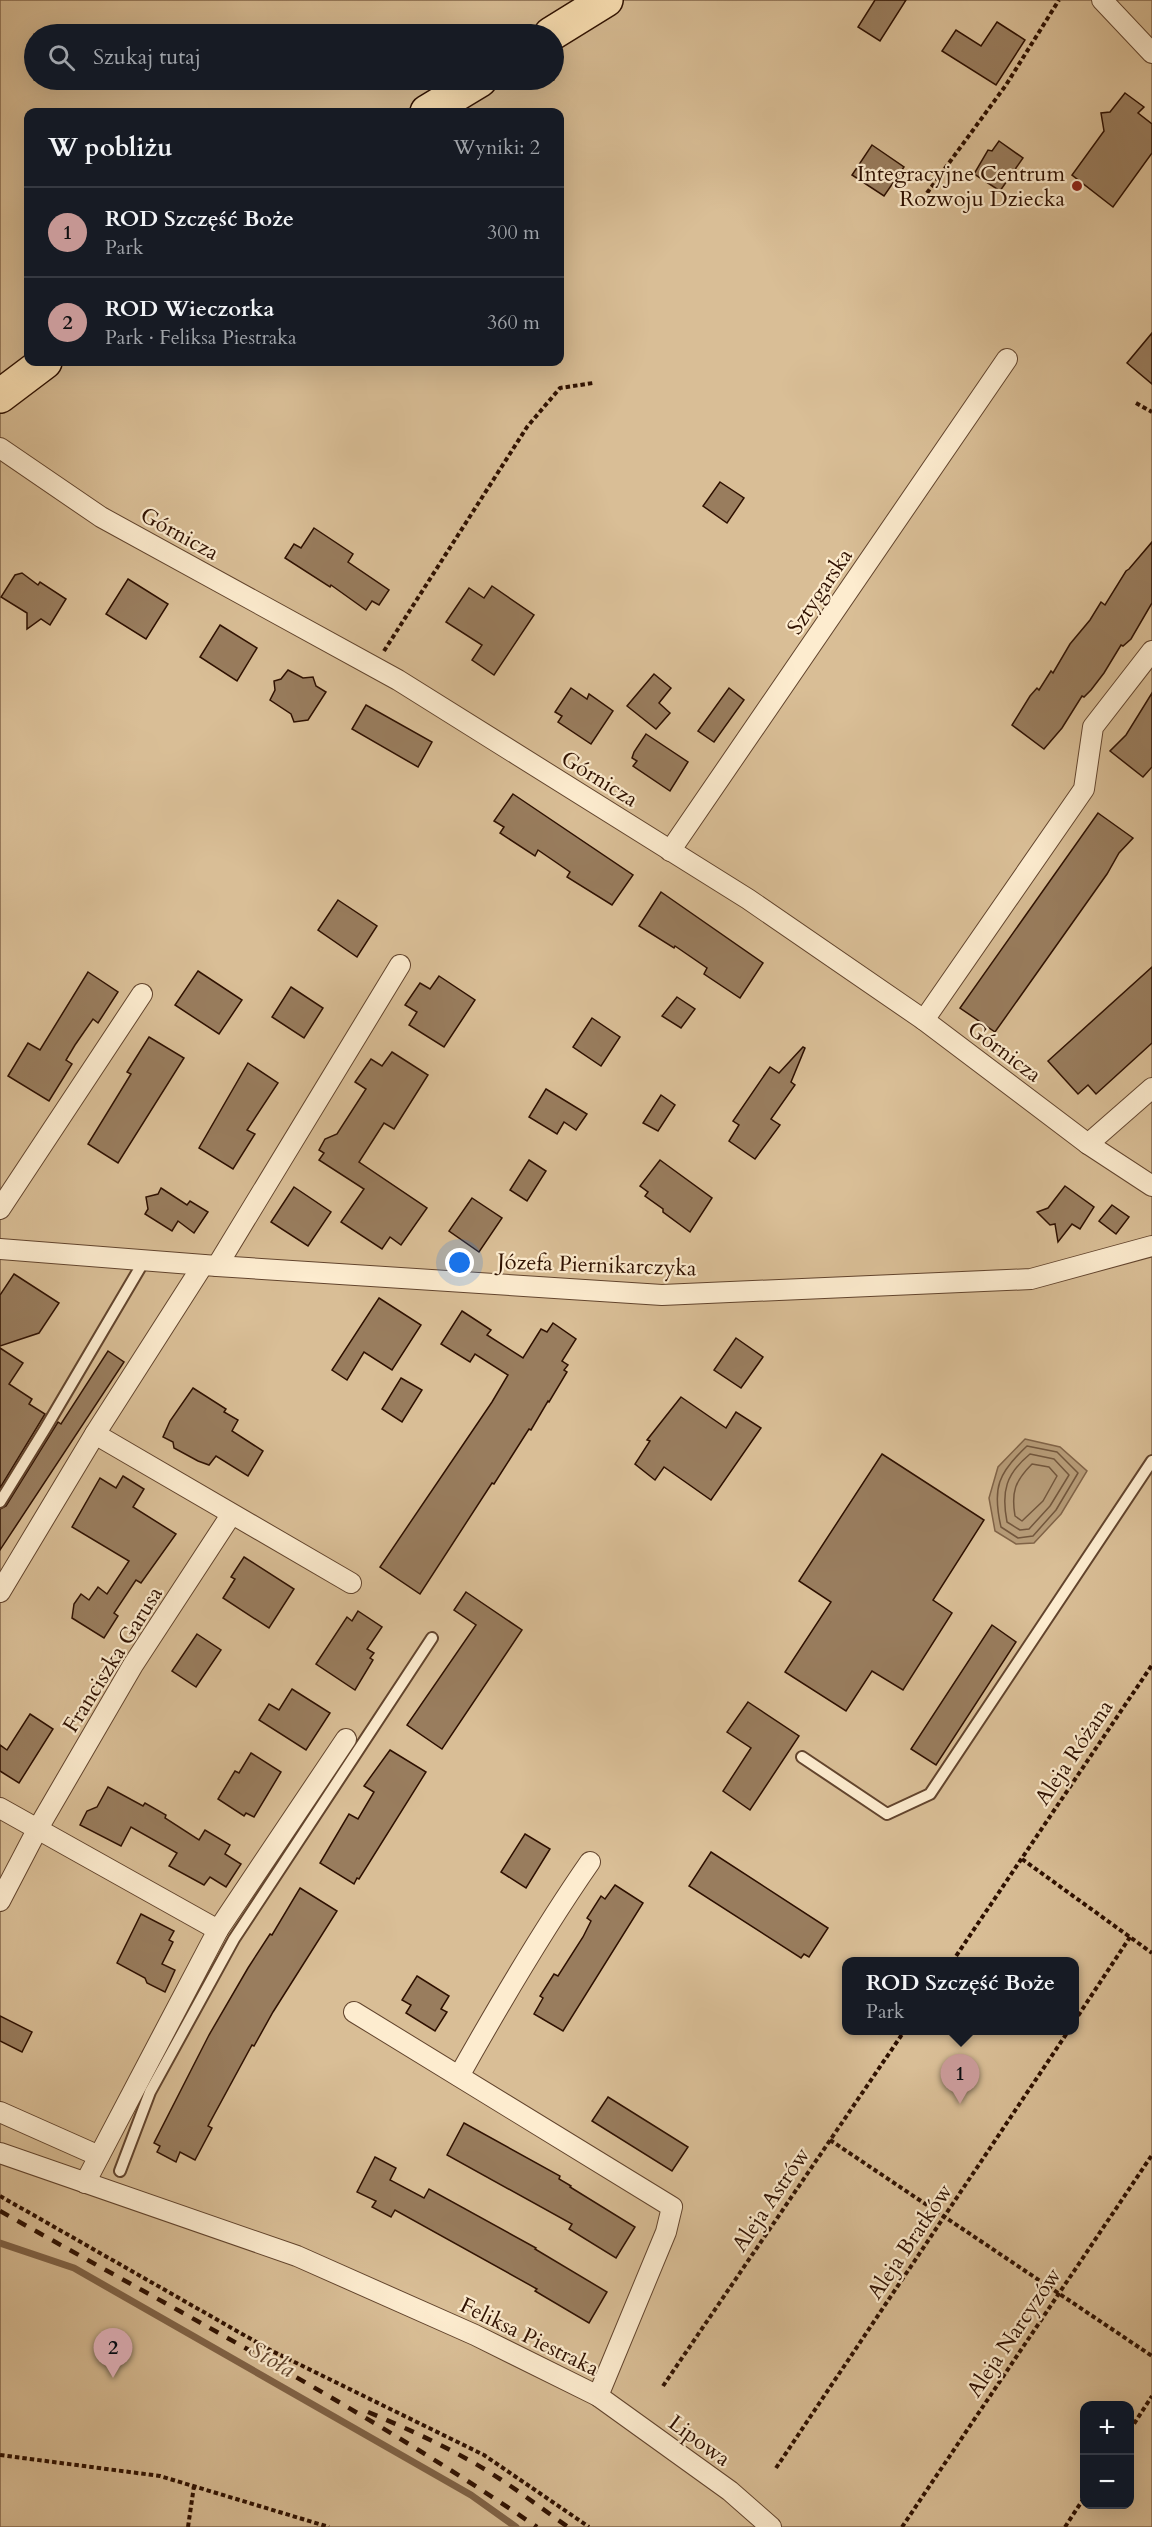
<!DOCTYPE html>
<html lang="pl">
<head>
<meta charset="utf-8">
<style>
  :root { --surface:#171b24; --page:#242831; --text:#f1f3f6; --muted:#9ea1a6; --line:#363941; --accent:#c59692 }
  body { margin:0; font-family:Cardo,serif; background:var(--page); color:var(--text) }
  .controls { position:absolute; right:18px; bottom:18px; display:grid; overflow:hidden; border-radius:12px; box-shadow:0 6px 24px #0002 }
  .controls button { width:54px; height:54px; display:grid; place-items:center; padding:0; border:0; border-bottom:2px solid var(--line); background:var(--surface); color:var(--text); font:30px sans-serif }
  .you { position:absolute; left:460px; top:1263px; width:21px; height:21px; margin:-15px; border:4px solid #fff; border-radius:50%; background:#1a73e8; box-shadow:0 0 0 9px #1a73e833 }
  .badge { display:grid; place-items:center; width:39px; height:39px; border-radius:50%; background:var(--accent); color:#111; font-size:20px; font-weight:700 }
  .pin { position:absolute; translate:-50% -50px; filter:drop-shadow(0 2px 3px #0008) }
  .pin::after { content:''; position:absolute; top:32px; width:21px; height:18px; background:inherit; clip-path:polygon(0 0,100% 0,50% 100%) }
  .popup { position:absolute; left:842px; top:1957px; width:237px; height:78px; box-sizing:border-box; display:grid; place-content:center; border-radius:12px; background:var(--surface); filter:drop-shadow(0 2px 4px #0005); font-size:20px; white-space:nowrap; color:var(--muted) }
  .popup b { font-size:22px; color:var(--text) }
  .popup::after { content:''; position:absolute; left:50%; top:100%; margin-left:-12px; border:12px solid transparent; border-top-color:var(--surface) }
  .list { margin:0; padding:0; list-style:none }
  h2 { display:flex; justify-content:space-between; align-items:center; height:78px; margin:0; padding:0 24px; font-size:26px }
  h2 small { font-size:20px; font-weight:400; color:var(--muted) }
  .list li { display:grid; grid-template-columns:39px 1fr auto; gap:18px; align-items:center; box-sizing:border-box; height:90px; padding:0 24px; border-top:2px solid var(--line) }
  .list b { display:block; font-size:22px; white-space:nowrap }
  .list p { margin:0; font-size:20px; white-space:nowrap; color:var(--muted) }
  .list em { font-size:20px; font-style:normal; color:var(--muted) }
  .icon { flex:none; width:33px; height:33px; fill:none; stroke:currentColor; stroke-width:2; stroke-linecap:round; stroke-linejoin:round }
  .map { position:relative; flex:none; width:1152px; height:2527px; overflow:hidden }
  .search { position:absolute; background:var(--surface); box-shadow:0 6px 24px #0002; left:24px; top:24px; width:540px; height:66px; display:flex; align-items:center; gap:15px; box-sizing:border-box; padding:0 21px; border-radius:33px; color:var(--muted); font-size:22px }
  .panel { position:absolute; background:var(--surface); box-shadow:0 6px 24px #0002; left:24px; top:108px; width:540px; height:258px; border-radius:12px }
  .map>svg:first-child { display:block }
</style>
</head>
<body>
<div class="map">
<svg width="1152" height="2527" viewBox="0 0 1152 2527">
  <rect width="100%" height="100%" fill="#fce2b5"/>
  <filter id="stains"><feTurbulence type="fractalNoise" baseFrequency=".00333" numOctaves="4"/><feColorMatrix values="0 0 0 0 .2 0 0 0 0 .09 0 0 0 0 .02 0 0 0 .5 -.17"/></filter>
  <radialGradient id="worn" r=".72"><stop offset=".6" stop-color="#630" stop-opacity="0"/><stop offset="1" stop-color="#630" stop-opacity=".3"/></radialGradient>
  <path fill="#d9be96" stroke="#84674b" stroke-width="1.5" fill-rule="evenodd" d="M 0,0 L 1152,0 L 1152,2527 L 0,2527 ZM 34,34 L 554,34 L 554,80 L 34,80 ZM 28,112 L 560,112 L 560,362 L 28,362 ZM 846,1962 L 1074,1962 L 1074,2030 L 846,2030 ZM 1084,2406 L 1130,2406 L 1130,2504 L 1084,2504 Z"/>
  <polygon fill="#b69b77" stroke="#806347" stroke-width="1.5" points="1025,1439 1060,1447 1087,1471 1061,1514 1034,1543 1016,1544 995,1531 989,1498 998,1467"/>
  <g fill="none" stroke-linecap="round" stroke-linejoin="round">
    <g stroke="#72563c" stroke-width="1.5">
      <path d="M 1027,1446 L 1057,1452 L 1078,1473 L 1056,1510 L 1033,1536 L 1018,1538 L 1001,1527 C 992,1488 998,1473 1027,1446 Z"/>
      <path d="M 1030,1454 L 1054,1459 L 1069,1475 L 1050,1506 L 1029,1529 L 1020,1530 L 1007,1522 C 1001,1491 1006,1474 1030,1454 Z"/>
      <path d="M 1032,1464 L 1049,1467 L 1057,1476 L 1043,1501 L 1022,1521 L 1015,1516 C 1011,1492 1015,1481 1032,1464 Z"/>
    </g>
    <polyline stroke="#806347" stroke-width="7" points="0,2243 74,2268 471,2495 516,2527"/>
  </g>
  <g fill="#997d5e" stroke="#2e1000" stroke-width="1.5">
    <polygon points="875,0 906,0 880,41 858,27"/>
    <polygon points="997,22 1025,40 996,85 942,51 956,30 981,46"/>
    <polygon points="1125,93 1144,107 1138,113 1152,124 1152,153 1113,207 1072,175 1104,131 1101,113 1110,112"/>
    <polygon points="999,141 1023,158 1000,191 974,174 988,150 992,151"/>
    <polygon points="872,145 904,167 884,196 852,175"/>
    <polygon points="1152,333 1152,384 1127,363"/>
    <polygon points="720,482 744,498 727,523 703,506"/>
    <polygon points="314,528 353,554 348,562 389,590 379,605 372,601 366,610 331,585 330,587 285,558 294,544 301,548"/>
    <polygon points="1152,542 1152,603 1131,639 1123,646 1121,645 1104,673 1091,690 1084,697 1082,696 1062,728 1044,749 1012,725 1030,696 1037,688 1039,690 1051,671 1053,673 1070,644 1090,620 1101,602 1105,605 1126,571 1129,569"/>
    <polygon points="22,573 38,585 40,582 66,599 50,625 41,619 27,629 27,613 1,597 15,575"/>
    <polygon points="128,579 168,604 146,639 106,614"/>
    <polygon points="492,586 534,615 494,675 472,660 482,645 446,622 469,588 484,598"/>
    <polygon points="220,625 257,648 237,681 200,657"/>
    <polygon points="288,670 303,678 313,677 316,686 326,692 308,720 294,722 291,714 270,700 275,690 274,681 281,679"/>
    <polygon points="654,674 671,688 659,703 670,713 656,729 627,706"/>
    <polygon points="571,688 587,699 589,694 613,711 591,744 558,722 562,716 555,712"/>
    <polygon points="729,688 744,700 714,742 698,731"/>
    <polygon points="1152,693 1152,767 1143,777 1110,751 1126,735"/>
    <polygon points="366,705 432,742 418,767 352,729"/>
    <polygon points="646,734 688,762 670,791 633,766 637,761 632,758 634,752"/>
    <polygon points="513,794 633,875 612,905 567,877 570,872 538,850 535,856 500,833 504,827 494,821"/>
    <polygon points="1098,813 1133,838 1119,853 1107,874 995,1032 960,1008"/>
    <polygon points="661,892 763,963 740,998 704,974 707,968 675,946 674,948 639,926"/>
    <polygon points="338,900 377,926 357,957 318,930"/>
    <polygon points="1152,967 1152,1043 1096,1094 1088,1085 1078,1094 1048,1061"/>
    <polygon points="198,971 242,1000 219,1034 175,1005"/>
    <polygon points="88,972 118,992 98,1023 93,1019 75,1045 66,1060 72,1064 49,1101 8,1076 28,1043 40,1050"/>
    <polygon points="439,976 475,1000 444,1047 409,1025 417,1012 405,1005 420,983 430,989"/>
    <polygon points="291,987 323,1008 304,1038 272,1017"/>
    <polygon points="677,997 695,1009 681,1028 662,1016"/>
    <polygon points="592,1018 620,1037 601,1066 573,1047"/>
    <polygon points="149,1037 184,1058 118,1163 88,1144 131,1074 127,1072"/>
    <polygon points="803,1047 805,1048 791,1082 795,1085 771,1119 780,1125 755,1159 729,1141 739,1125 733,1121 770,1067 779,1073"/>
    <polygon points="392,1052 428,1075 394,1129 384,1123 359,1162 427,1208 401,1245 390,1237 382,1249 341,1222 364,1189 319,1160 324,1153 319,1150 325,1139 337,1134 366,1089 355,1082 371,1059 382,1066"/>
    <polygon points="248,1063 278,1083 247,1130 255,1134 233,1169 199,1148"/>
    <polygon points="546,1089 587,1114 576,1130 564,1122 557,1134 529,1117"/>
    <polygon points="661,1095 675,1105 658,1131 643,1123"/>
    <polygon points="529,1160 546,1171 527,1201 510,1190"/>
    <polygon points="660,1160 712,1198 690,1232 663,1212 663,1209 645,1196 648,1192 640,1186"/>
    <polygon points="1065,1186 1094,1207 1080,1229 1072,1224 1058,1242 1055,1224 1050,1225 1037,1212 1048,1208"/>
    <polygon points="294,1187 331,1212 308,1246 271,1222"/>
    <polygon points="161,1188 187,1205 190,1201 208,1212 194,1233 178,1221 172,1231 145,1214 148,1209 146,1197 158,1194"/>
    <polygon points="472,1198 502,1218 479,1252 449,1231"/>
    <polygon points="1112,1205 1129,1217 1116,1234 1099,1221"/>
    <polygon points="14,1274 59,1303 39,1333 0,1346 0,1295"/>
    <polygon points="379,1298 421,1325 392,1370 364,1352 347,1380 332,1370"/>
    <polygon points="462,1311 491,1330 487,1335 523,1358 541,1329 547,1332 553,1323 576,1339 562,1361 568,1365 564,1370 567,1372 549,1402 548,1401 531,1430 529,1429 494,1484 492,1483 420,1594 380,1567 492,1402 508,1375 475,1354 470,1362 441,1344"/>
    <polygon points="736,1338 763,1357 741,1388 714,1370"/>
    <polygon points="0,1348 23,1363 9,1384 32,1399 29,1404 45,1414 0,1488"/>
    <polygon points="108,1351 124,1362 0,1550 0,1509 6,1506 58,1422 61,1424"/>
    <polygon points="401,1378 422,1390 402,1422 382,1409"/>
    <polygon points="193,1388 226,1409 224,1412 238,1420 232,1431 263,1451 248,1476 216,1456 209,1465 198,1461 174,1448 173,1442 163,1437 170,1421"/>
    <polygon points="681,1397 726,1428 736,1412 761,1428 711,1500 664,1467 655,1480 635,1464 650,1441 647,1440"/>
    <polygon points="882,1454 984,1520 933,1600 952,1613 903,1690 872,1671 846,1711 785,1672 831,1602 799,1581"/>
    <polygon points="123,1476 144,1489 133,1507 176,1534 141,1583 136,1580 114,1613 118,1616 104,1638 72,1618 74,1604 81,1594 89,1600 98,1587 107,1594 129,1561 72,1527 100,1478 116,1488"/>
    <polygon points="244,1557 294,1589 269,1628 223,1598 235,1579 231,1577"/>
    <polygon points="466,1592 522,1630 442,1749 407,1725 476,1625 454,1610"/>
    <polygon points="358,1611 382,1627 367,1649 374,1653 370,1658 373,1660 355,1690 316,1664 347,1617 352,1621"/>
    <polygon points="992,1625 1016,1642 936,1765 911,1749"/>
    <polygon points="197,1634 221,1650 196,1687 172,1671"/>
    <polygon points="292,1689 330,1713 306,1750 259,1720 269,1704 279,1710"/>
    <polygon points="748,1702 799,1736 750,1810 723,1791 751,1748 727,1732"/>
    <polygon points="30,1714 53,1729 19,1783 0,1771 0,1745 7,1750"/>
    <polygon points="390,1750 426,1772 359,1879 357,1878 354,1884 320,1863 349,1814 358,1819 374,1792 364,1786"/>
    <polygon points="251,1753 281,1772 254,1817 246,1813 244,1816 218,1799 235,1771 239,1773"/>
    <polygon points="108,1787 143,1806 145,1803 166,1815 165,1818 199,1840 205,1830 230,1845 225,1854 241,1864 226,1887 210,1877 204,1885 169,1866 177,1853 131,1827 121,1846 80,1825 87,1811 97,1807"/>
    <polygon points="525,1834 550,1849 526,1888 501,1872"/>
    <polygon points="711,1852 828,1928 809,1957 804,1954 801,1958 689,1886"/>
    <polygon points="615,1885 643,1903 563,2031 534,2014 543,1998 540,1996 554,1974 558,1976 583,1937 591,1921 587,1918 601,1896 605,1899"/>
    <polygon points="300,1888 337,1911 273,2012 254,2046 252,2045 208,2126 212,2128 195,2160 180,2152 176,2162 157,2152 160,2146 154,2143 209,2035 248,1968 270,1934 272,1935"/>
    <polygon points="141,1914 174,1931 169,1940 173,1942 162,1964 175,1970 165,1992 147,1983 145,1978 117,1963"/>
    <polygon points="417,1976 449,1996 441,2009 447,2012 435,2031 406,2013 411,2005 402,2000"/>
    <polygon points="0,2016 32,2032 22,2052 0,2041"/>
    <polygon points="608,2097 688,2147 672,2171 592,2121"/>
    <polygon points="464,2123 560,2176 559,2179 571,2186 570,2187 635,2227 616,2258 569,2229 572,2224 447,2155"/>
    <polygon points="375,2157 396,2168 390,2180 424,2198 429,2189 536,2248 535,2249 607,2292 589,2323 535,2291 537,2289 395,2210 391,2217 372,2207 376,2201 357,2192"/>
  </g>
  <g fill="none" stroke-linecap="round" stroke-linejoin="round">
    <defs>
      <g id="service">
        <polyline points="0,1502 45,1429 144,1261"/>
        <polyline points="802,1757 887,1814 930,1794 1152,1461"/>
        <polyline points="120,2171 150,2092 234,1939 432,1638"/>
      </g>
      <g id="minor">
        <polyline points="1102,0 1152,53"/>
        <polyline points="0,448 101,517 398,680 748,899 924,1020 1088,1144 1152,1186"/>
        <polyline points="670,851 1007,359"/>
        <polyline points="924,1020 1084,789 1093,727 1152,651"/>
        <polyline points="1088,1144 1152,1088"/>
        <polyline points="0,1209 142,994"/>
        <polyline points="0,1249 217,1266 662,1295 1031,1279 1152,1246"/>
        <polyline points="217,1266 400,965"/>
        <polyline points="95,1434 351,1583"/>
        <polyline points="0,1592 95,1434 203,1265"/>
        <polyline points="0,1808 218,1930"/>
        <polyline points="0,1901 37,1830 133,1665 231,1515"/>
        <polyline points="354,2012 672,2207 666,2232 598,2396"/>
        <path d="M 459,2076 C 500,2003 542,1931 590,1862"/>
        <polyline points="0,2112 99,2156"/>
        <polyline points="0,2153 297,2256 475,2335 598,2396 730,2491 771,2527"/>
        <polyline points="85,2183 218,1930 346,1739"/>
      </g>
      <g id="trunk">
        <polyline points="551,34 606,0"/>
        <polyline points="427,112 480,80"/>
        <polyline points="0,396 45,362"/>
      </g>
    </defs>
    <use href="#service" stroke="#62442d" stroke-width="14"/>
    <use href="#minor" stroke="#62442d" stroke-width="22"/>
    <use href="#trunk" stroke="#2e1000" stroke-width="36"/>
    <g stroke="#2e1000" stroke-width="4" stroke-dasharray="4.5 3" stroke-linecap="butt">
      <polyline points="927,193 1006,85 1059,0"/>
      <polyline points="1136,403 1152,412"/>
      <polyline points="384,651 527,427 560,388 593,383"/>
      <polyline points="1022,1859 1152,1953"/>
      <polyline points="952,1962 1152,1665"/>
      <polyline points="1074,2022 1130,1937"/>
      <polyline points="830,2140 1152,2356"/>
      <polyline points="0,2196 272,2351 484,2455 589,2527"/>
      <polyline points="663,2386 905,2030"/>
      <polyline points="1130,2430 1152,2396"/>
      <polyline points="0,2455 160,2476 329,2527"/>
      <polyline points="776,2468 1069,2030"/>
      <polyline points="188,2527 194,2486"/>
      <polyline points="902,2527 1152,2155"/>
      <polyline points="1065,2527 1084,2498"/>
    </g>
    <use href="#service" stroke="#fdeccf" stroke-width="10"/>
    <use href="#minor" stroke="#fdeccf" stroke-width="20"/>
    <use href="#trunk" stroke="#fce2b5" stroke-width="33"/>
    <g stroke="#2e1000" stroke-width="4.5" stroke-dasharray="10 10" stroke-linecap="butt">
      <path d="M 0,2211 C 181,2313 366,2410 537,2527"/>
      <path d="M 368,2412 C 413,2431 459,2452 500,2479 C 523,2494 545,2511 568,2527"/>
    </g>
  </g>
  <circle fill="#8f2418" stroke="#fdeccf" stroke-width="2" cx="1077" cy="186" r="6"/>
  <g text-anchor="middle" stroke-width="4.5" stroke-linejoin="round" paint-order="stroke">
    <g font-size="22" fill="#2e1000" stroke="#fdeccf" text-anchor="end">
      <text x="1065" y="181">Integracyjne Centrum<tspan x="1065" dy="25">Rozwoju Dziecka</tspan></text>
    </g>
    <g font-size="22" fill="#2e1000" stroke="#fdeccf">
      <text transform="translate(180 533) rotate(29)" y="8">Górnicza</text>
      <text transform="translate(819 591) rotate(-56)" y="8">Sztygarska</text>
      <text transform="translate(600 778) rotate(32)" y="8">Górnicza</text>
      <text transform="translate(1005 1051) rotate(37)" y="8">Górnicza</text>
      <text transform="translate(597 1264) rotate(2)" y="8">Józefa Piernikarczyka</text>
      <text transform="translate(112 1659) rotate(-58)" y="8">Franciszka Garusa</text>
      <text transform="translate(1073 1752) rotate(-56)" y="8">Aleja Różana</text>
      <text transform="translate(770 2199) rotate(-56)" y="8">Aleja Astrów</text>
      <text transform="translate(909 2241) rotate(-56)" y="8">Aleja Bratków</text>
      <text transform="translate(1013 2332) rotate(-56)" y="8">Aleja Narcyzów</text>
      <text transform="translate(530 2336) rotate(26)" y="8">Feliksa Piestraka</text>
      <text transform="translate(700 2440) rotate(36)" y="8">Lipowa</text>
    </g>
    <g font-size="24" font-style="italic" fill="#644830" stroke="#fdeccf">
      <text transform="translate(272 2359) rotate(30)" y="8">Stoła</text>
    </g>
  </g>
  <rect width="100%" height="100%" filter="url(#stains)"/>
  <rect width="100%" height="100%" fill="url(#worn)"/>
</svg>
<div class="controls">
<button>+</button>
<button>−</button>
</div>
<div class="you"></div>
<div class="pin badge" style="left:960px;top:2104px">1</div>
<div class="popup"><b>ROD Szczęść Boże</b>Park</div>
<div class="pin badge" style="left:113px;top:2378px">2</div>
<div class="search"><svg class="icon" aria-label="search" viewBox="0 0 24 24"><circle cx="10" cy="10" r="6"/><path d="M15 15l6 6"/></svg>Szukaj tutaj</div>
<section class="panel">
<h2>W pobliżu<small>Wyniki: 2</small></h2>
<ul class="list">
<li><span class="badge">1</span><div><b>ROD Szczęść Boże</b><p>Park</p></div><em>300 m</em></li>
<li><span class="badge">2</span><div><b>ROD Wieczorka</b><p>Park · Feliksa Piestraka</p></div><em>360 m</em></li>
</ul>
</section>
</div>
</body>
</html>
